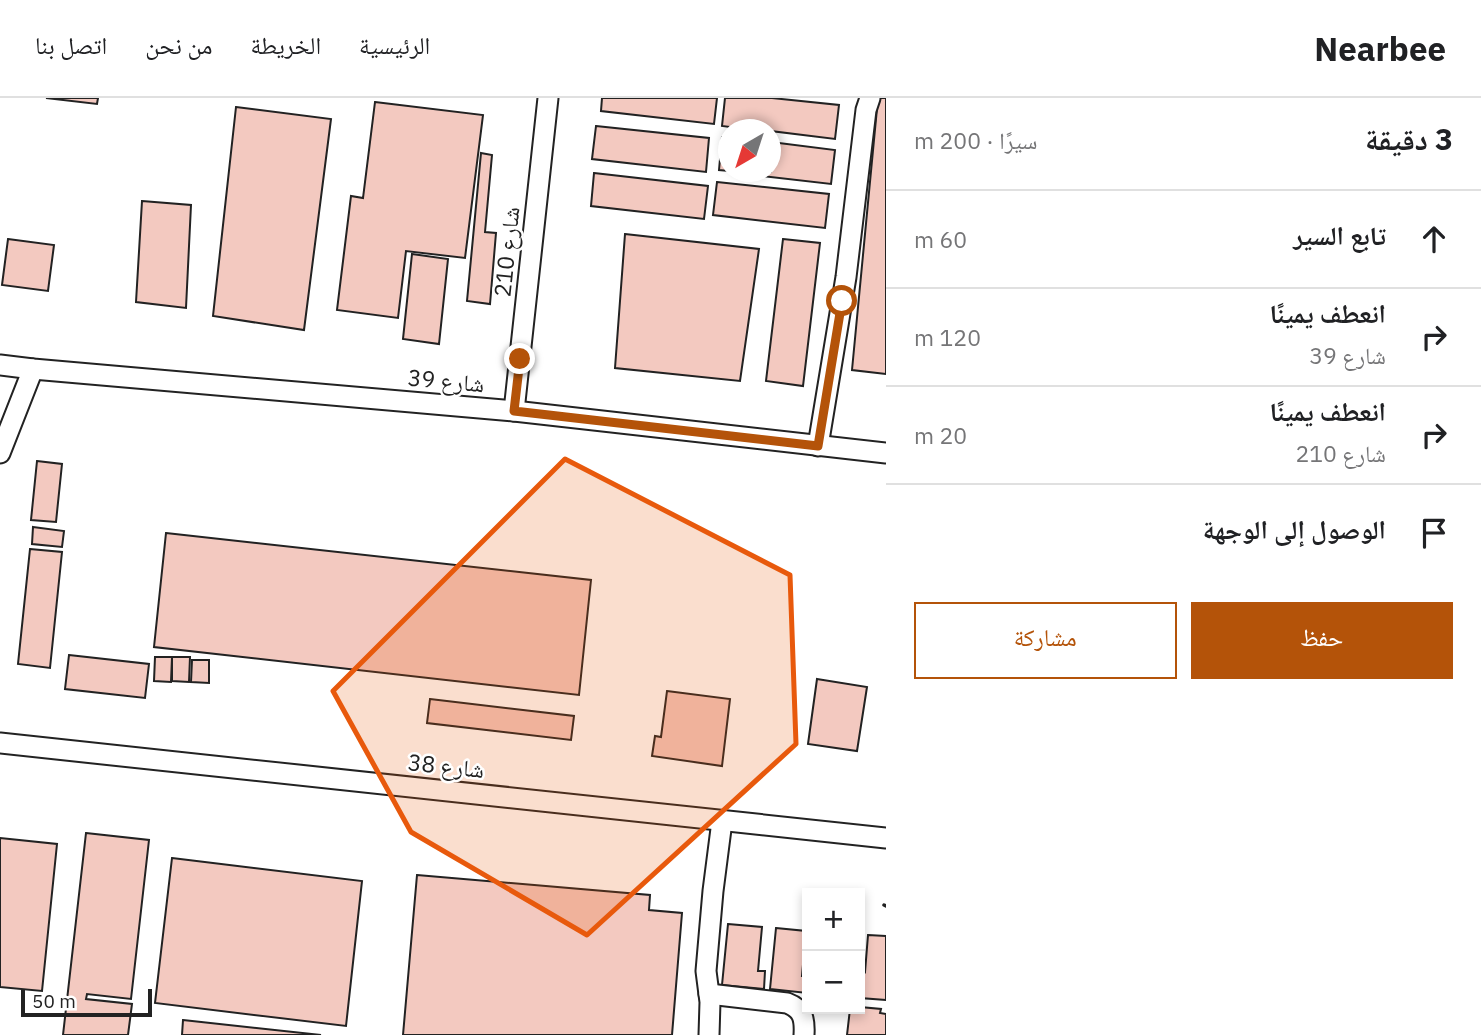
<!DOCTYPE html>
<html lang="ar">
<head>
<meta charset="utf-8">
<style>
  :root { --surface:#fff; --page:#f6f6f6; --text:#202124; --muted:#757577; --line:#e0e0e0; --accent:#b45309 }
  body { margin:0; font-family:"IBM Plex Sans","Noto Naskh Arabic",sans-serif; background:var(--page); color:var(--text); direction:rtl }
  .controls { position:absolute; right:21px; bottom:21px; display:grid; overflow:hidden; border-radius:0px; box-shadow:0 4px 10px #0003 }
  .controls button { width:63px; height:63px; display:grid; place-items:center; padding:0; border:0; border-bottom:2px solid var(--line); background:var(--surface); color:var(--text); font:35px sans-serif }
  .compass { position:absolute; left:718px; top:21px; width:63px; height:63px; border-radius:50%; background:var(--surface); box-shadow:0 4px 10px #0003; rotate:219deg }
  .scale { position:absolute; left:21px; bottom:18px; width:131px; box-sizing:border-box; padding-left:7px; border:4px solid #222; border-top:0; font-size:19px; line-height:24px; white-space:nowrap; color:#222; -webkit-text-stroke:5px #fff; paint-order:stroke }
  .stop { position:absolute; width:21px; height:21px; margin:-16px; border:5px solid #b45309; border-radius:50%; background:#fff }
  .stop.end { background:#b45309; border-color:#fff; box-shadow:0 2px 7px #0008 }
  .list { margin:0; padding:0; list-style:none }
  h2 { display:flex; justify-content:space-between; align-items:center; height:91px; margin:0; padding:0 28px; font-size:30px }
  h2 small { font-size:23px; font-weight:400; color:var(--muted) }
  .list li { display:grid; grid-template-columns:46px 1fr auto; gap:21px; align-items:center; box-sizing:border-box; height:98px; padding:0 28px; border-top:2px solid var(--line) }
  .list b { display:block; font-size:26px; white-space:nowrap }
  .list p { margin:0; font-size:23px; white-space:nowrap; color:var(--muted) }
  .list em { font-size:23px; font-style:normal; color:var(--muted) }
  .actions { display:flex; gap:14px; padding:21px 28px }
  .actions a { flex:1; padding:16px 0; border:2px solid var(--accent); border-radius:0px; text-align:center; font-size:24px; color:var(--accent) }
  .actions .main { background:var(--accent); color:#fff }
  .icon { flex:none; width:38px; height:38px; fill:none; stroke:currentColor; stroke-width:2; stroke-linecap:round; stroke-linejoin:round }
  .map { position:relative; flex:none; width:886px; height:937px; overflow:hidden; direction:ltr }
  header { display:flex; align-items:center; gap:42px; box-sizing:border-box; height:98px; padding:0 35px; background:var(--surface); border-bottom:2px solid var(--line) }
  header strong { font-size:33px }
  nav { display:flex; gap:38px; margin-inline-start:auto; font-size:24px }
  main { display:flex }
  aside { flex:1; background:var(--surface) }
  .map>svg:first-child { display:block }
</style>
</head>
<body>
<header>
<strong>Nearbee</strong>
<nav><a>الرئيسية</a><a>الخريطة</a><a>من نحن</a><a>اتصل بنا</a></nav>
</header>
<main>
<aside>
<h2>3 دقيقة<small>سيرًا · 200 m</small></h2>
<ul class="list">
<li><svg class="icon" aria-label="ahead" viewBox="0 0 24 24"><path d="M12 20V5M6 11l6-6 6 6"/></svg><div><b>تابع السير</b></div><em>60 m</em></li>
<li><svg class="icon" aria-label="right" viewBox="0 0 24 24"><path d="M7 20v-9h11M14 6l5 5-5 5"/></svg><div><b>انعطف يمينًا</b><p>شارع 39</p></div><em>120 m</em></li>
<li><svg class="icon" aria-label="right" viewBox="0 0 24 24"><path d="M7 20v-9h11M14 6l5 5-5 5"/></svg><div><b>انعطف يمينًا</b><p>شارع 210</p></div><em>20 m</em></li>
<li><svg class="icon" aria-label="arrive" viewBox="0 0 24 24"><path d="M6 21V4h12l-3 4 3 4H6"/></svg><div><b>الوصول إلى الوجهة</b></div></li>
</ul>
<div class="actions"><a class="main">حفظ</a><a>مشاركة</a></div>
</aside>
<div class="map">
<svg width="886" height="937" viewBox="0 0 886 937">
  <rect width="100%" height="100%" fill="#fff"/>
  <g fill="#f3c9c0" stroke="#222" stroke-width="2">
    <polygon points="46,0 98,0 97,6"/>
    <polygon points="602,0 717,0 714,26 601,13"/>
    <polygon points="725,0 772,0 839,7 835,41 771,33 771,32 753,32 722,28"/>
    <polygon points="878,0 886,0 886,276 852,272"/>
    <polygon points="375,4 483,17 465,160 406,153 398,220 337,212 351,98 363,100"/>
    <polygon points="236,9 331,21 304,232 213,218"/>
    <polygon points="596,28 709,40 706,74 592,61"/>
    <polygon points="722,39 729,39 729,73 719,72"/>
    <polygon points="771,44 835,52 831,86 729,74 771,74"/>
    <polygon points="481,55 492,57 485,134 496,135 490,206 467,203"/>
    <polygon points="594,75 708,88 704,121 591,108"/>
    <polygon points="717,84 829,96 825,130 713,117"/>
    <polygon points="142,103 191,107 186,210 136,204"/>
    <polygon points="625,136 759,151 740,283 615,270"/>
    <polygon points="8,141 54,147 48,193 2,187"/>
    <polygon points="783,141 820,145 803,288 766,283"/>
    <polygon points="412,156 448,161 439,246 403,241"/>
    <polygon points="37,363 62,366 56,424 31,422"/>
    <polygon points="33,429 64,433 62,449 32,446"/>
    <polygon points="166,435 591,482 579,597 154,549"/>
    <polygon points="30,451 62,454 50,570 18,566"/>
    <polygon points="69,557 149,566 145,600 65,591"/>
    <polygon points="155,559 172,559 171,584 154,583"/>
    <polygon points="172,559 190,559 189,584 172,583"/>
    <polygon points="192,562 209,562 209,585 191,584"/>
    <polygon points="817,581 867,589 857,653 808,646"/>
    <polygon points="667,593 730,601 722,668 652,658 655,638 661,639"/>
    <polygon points="430,601 574,618 571,642 427,625"/>
    <polygon points="86,735 149,742 131,901 87,896 86,901 132,906 128,937 63,937"/>
    <polygon points="0,740 57,746 42,893 0,889"/>
    <polygon points="172,760 362,783 346,928 155,905"/>
    <polygon points="417,777 650,797 649,812 682,815 672,937 403,937"/>
    <polygon points="728,826 762,829 758,873 765,873 764,891 722,887"/>
    <polygon points="776,830 806,833 802,878 807,878 807,895 770,891"/>
    <polygon points="868,837 886,838 886,902 860,900 860,861 860,871 865,874"/>
    <polygon points="860,909 881,911 880,915 886,916 886,937 847,937 850,911 860,911"/>
    <polygon points="183,922 321,937 182,937"/>
  </g>
  <g fill="none" stroke-linecap="round" stroke-linejoin="round">
    <defs>
      <g id="minor">
        <polyline points="0,267 33,271 514,313 886,355"/>
        <polyline points="514,313 548,0"/>
        <polyline points="818,348 846,179 866,12 870,0"/>
        <polyline points="0,355 33,271"/>
        <polyline points="0,645 886,740"/>
        <path d="M 709,896 L 787,905 C 803,911 805,921 804,937"/>
        <polyline points="709,937 710,904 706,873 713,793 722,723"/>
      </g>
    </defs>
    <use href="#minor" stroke="#222" stroke-width="23"/>
    <use href="#minor" stroke="#fff" stroke-width="19"/>
    <polyline stroke="#222" stroke-width="3.5" points="884,807 886,808"/>
  </g>
  <g fill="none" stroke-linecap="round" stroke-linejoin="round">
    <polyline stroke="#b45309" stroke-width="9" points="520,261 514,313 818,348 842,203"/>
  </g>
  <path fill="#e8590c" fill-opacity="0.2" stroke="#e8590c" stroke-width="5" stroke-linejoin="round" d="M 565,361 L 790,477 L 796,646 L 587,837 L 411,734 L 333,593 Z"/>
  <g text-anchor="middle" stroke-width="5" stroke-linejoin="round" paint-order="stroke">
    <g font-size="23" fill="#222" stroke="#fff">
      <text transform="translate(507 154) rotate(-84)" y="8">شارع 210</text>
      <text transform="translate(446 283) rotate(5)" y="8">شارع 39</text>
      <text transform="translate(446 668) rotate(6)" y="8">شارع 38</text>
    </g>
  </g>
</svg>
<div class="controls">
<button>+</button>
<button>−</button>
</div>
<svg class="compass" viewBox="-18 -18 36 36"><path d="M0-13l5 13h-10z" fill="#e53935"/><path d="M0 13l5-13h-10z" fill="#757577"/></svg>
<div class="scale">50 m</div>
<div class="stop" style="left:842px;top:203px"></div>
<div class="stop end" style="left:520px;top:261px"></div>
</div>
</main>
</body>
</html>
